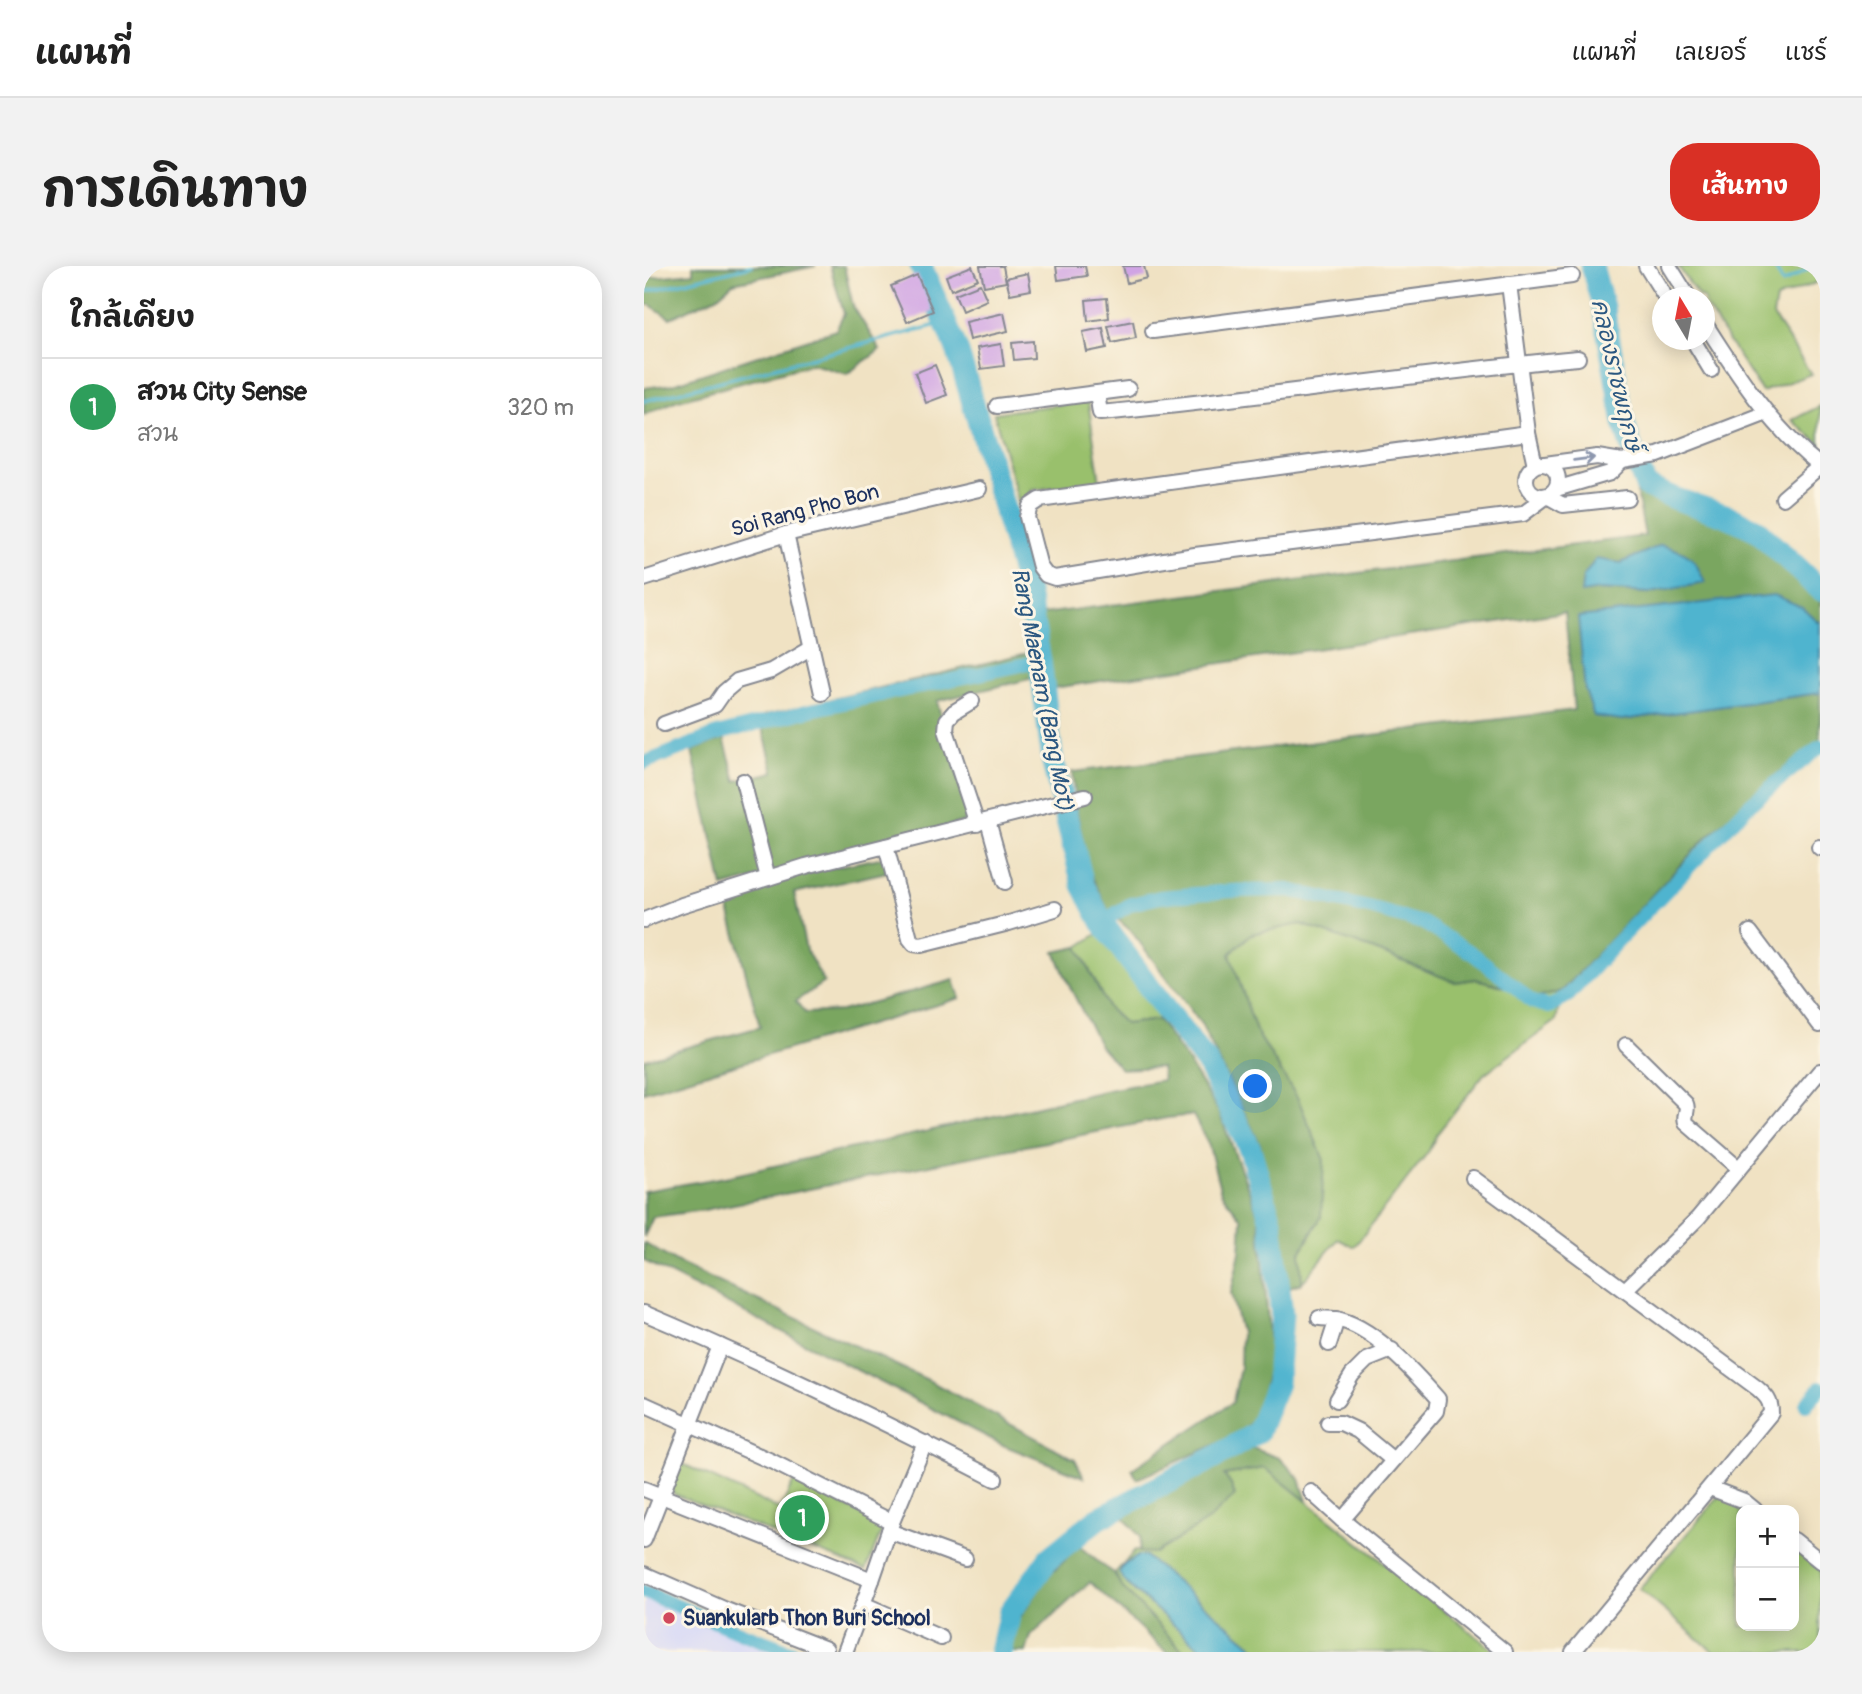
<!DOCTYPE html>
<html lang="th">
<head>
<meta charset="utf-8">
<style>
  :root { --surface:#fff; --page:#f2f2f2; --text:#222; --muted:#767676; --line:#e0e0e0; --accent:#d93025 }
  body { margin:0; font-family:Pangolin,"Playpen Sans Thai",sans-serif; background:var(--page); color:var(--text) }
  .controls { position:absolute; right:21px; bottom:21px; display:grid; overflow:hidden; border-radius:14px; box-shadow:0 4px 18px #0003 }
  .controls button { width:63px; height:63px; display:grid; place-items:center; padding:0; border:0; border-bottom:2px solid var(--line); background:var(--surface); color:var(--text); font:35px sans-serif }
  .compass { position:absolute; left:1008px; top:21px; width:63px; height:63px; border-radius:50%; background:var(--surface); box-shadow:0 4px 18px #0003; rotate:350deg }
  .you { position:absolute; left:612px; top:821px; width:24px; height:24px; margin:-18px; border:5px solid #fff; border-radius:50%; background:#1a73e8; box-shadow:0 0 0 10px #1a73e833 }
  .badge { display:grid; place-items:center; width:46px; height:46px; border-radius:50%; background:var(--accent); color:#fff; font-size:23px; font-weight:700 }
  .pin { position:absolute; translate:-50% -50%; border:4px solid #fff; box-shadow:0 2px 7px #0006 }
  .list { margin:0; padding:0; list-style:none }
  h2 { display:flex; justify-content:space-between; align-items:center; height:91px; margin:0; padding:0 28px; font-size:30px }
  h2 small { font-size:23px; font-weight:400; color:var(--muted) }
  .list li { display:grid; grid-template-columns:46px 1fr auto; gap:21px; align-items:center; box-sizing:border-box; height:98px; padding:0 28px; border-top:2px solid var(--line) }
  .list b { display:block; font-size:26px; white-space:nowrap }
  .list p { margin:0; font-size:23px; white-space:nowrap; color:var(--muted) }
  .list em { font-size:23px; font-style:normal; color:var(--muted) }
  .map { position:relative; flex:none; width:1176px; height:1386px; overflow:hidden; border-radius:28px }
  header { display:flex; align-items:center; gap:42px; box-sizing:border-box; height:98px; padding:0 35px; background:var(--surface); border-bottom:2px solid var(--line) }
  header strong { font-size:33px }
  nav { display:flex; gap:38px; margin-inline-start:auto; font-size:24px }
  .intro { display:flex; align-items:center; justify-content:space-between; box-sizing:border-box; height:168px; padding:0 42px }
  h1 { margin:0; font-size:49px }
  .button { padding:18px 32px; border-radius:28px; background:var(--accent); color:#fff; font-size:24px; font-weight:700 }
  main { display:flex; gap:42px; padding:0 42px }
  aside { flex:1; background:var(--surface); border-radius:28px; box-shadow:0 4px 18px #0003 }
  .map>svg:first-child { display:block }
</style>
</head>
<body>
<header>
<strong>แผนที่</strong>
<nav><a>แผนที่</a><a>เลเยอร์</a><a>แชร์</a></nav>
</header>
<div class="intro"><h1>การเดินทาง</h1><a class="button">เส้นทาง</a></div>
<main>
<aside>
<h2>ใกล้เคียง<small></small></h2>
<ul class="list">
<li><span class="badge" style="background:#2e9e5b">1</span><div><b>สวน City Sense</b><p>สวน</p></div><em>320 m</em></li>
</ul>
</aside>
<div class="map">
<svg width="1176" height="1386" viewBox="0 0 1176 1386">
  <rect width="100%" height="100%" fill="#fcf5e5"/>
  <filter id="ink" filterUnits="userSpaceOnUse"><feTurbulence type="fractalNoise" baseFrequency=".0143" numOctaves="2"/><feDisplacementMap in="SourceGraphic" scale="14" xChannelSelector="R" yChannelSelector="G"/><feConvolveMatrix kernelMatrix="1 2 1 2 8 2 1 2 1" color-interpolation-filters="sRGB"/></filter>
  <filter id="wash" filterUnits="userSpaceOnUse"><feTurbulence type="fractalNoise" baseFrequency=".00686" numOctaves="4" result="noise"/><feDisplacementMap in="SourceGraphic" scale="28" xChannelSelector="R" yChannelSelector="G"/><feGaussianBlur stdDeviation="1.57" result="paint"/><feColorMatrix in="noise" values="0 0 0 0 0 0 0 0 0 0 0 0 0 0 0 0 0 1.4 0 .05"/><feComposite in="paint" operator="in"/></filter>
  <g filter="url(#wash)">
    <rect width="100%" height="100%" fill="#f0e2c3"/>
    <polygon fill="#d6d8f8" points="0,1330 111,1378 134,1386 0,1386"/>
    <g fill="#99c06c" stroke="#5a7865" stroke-width="2">
      <polygon points="1034,0 1176,0 1176,15 1132,33 1129,50 1167,108 1118,126 1061,39 1060,32 1055,31"/>
      <polygon points="444,135 456,216 388,224 376,241 350,147"/>
      <polygon points="1176,140 1176,178 1148,154"/>
      <polygon points="657,658 728,683 811,716 832,713 863,721 893,732 918,725 912,755 840,808 793,868 784,886 710,981 694,973 658,1017 656,987 677,951 654,833 612,765 585,688 607,668"/>
      <polygon points="455,667 510,738 514,754 481,758 464,742 434,681"/>
      <polygon points="37,1197 136,1244 150,1215 240,1259 222,1304 30,1228 26,1222"/>
      <polygon points="621,1202 852,1386 616,1386 501,1290 483,1318 561,1386 540,1386 477,1320 471,1307 491,1285 511,1287 563,1255 590,1230 587,1219 580,1209"/>
      <polygon points="1079,1226 1101,1244 1097,1244 1097,1360 1150,1360 1150,1283 1176,1304 1176,1386 1070,1386 995,1323"/>
    </g>
    <g fill="#7aa660" stroke="#4a6a5f" stroke-width="2" fill-rule="evenodd">
      <polygon points="49,0 172,0 89,17 73,31 26,52 6,39 0,39 0,12 49,7"/>
      <polygon points="186,0 200,0 209,40 236,84 203,108 168,98 31,135 0,149 0,122 29,118 192,64 200,48"/>
      <path d="M 989,206 L 1009,212 L 1070,251 L 1102,268 L 1158,316 L 1176,334 L 1176,358 L 1158,341 L 978,454 L 1176,427 L 1176,475 L 1133,508 L 1061,573 L 918,725 L 893,732 L 863,721 L 832,713 L 811,716 L 728,683 L 657,658 L 607,668 L 586,688 L 612,765 L 654,833 L 680,894 L 677,951 L 656,987 L 658,1017 L 639,1023 L 641,1000 L 616,878 L 557,758 L 487,665 L 464,645 L 445,604 L 432,543 L 428,506 L 930,444 L 921,346 L 409,422 L 397,348 L 1001,270 ZM 1017,279 L 1060,317 L 1006,327 L 956,324 L 977,297 Z"/>
      <polygon points="388,386 390,412 293,435 326,554 79,621 48,485 80,472 92,515 130,506 119,463 121,449"/>
      <polygon points="241,591 243,606 150,627 162,684 180,716 152,735 161,747 197,745 310,714 316,732 0,826 0,793 116,761 82,632 170,605"/>
      <polygon points="434,681 464,742 481,758 514,754 544,796 575,846 615,951 627,1091 613,1151 591,1170 493,1213 488,1203 589,1136 596,1101 597,1067 587,1027 596,986 598,953 577,927 565,880 549,849 523,852 60,944 9,951 0,971 0,925 86,910 469,823 519,814 517,801 477,803 456,780 426,721 411,686"/>
      <polygon points="0,977 34,997 284,1114 431,1193 440,1211 361,1180 0,995"/>
      <path d="M 608,1182 L 636,1192 L 656,1213 L 663,1235 L 621,1202 L 580,1209 L 587,1219 L 591,1230 L 563,1255 L 511,1287 L 495,1286 L 496,1271 L 478,1249 C 521,1226 566,1205 608,1182 Z"/>
      <polygon points="435,1280 458,1299 470,1307 477,1320 540,1386 522,1386 446,1316 387,1370 382,1386 367,1386 373,1356 403,1312"/>
    </g>
    <g fill="#50b4cf" stroke="#367296" stroke-width="2">
      <path d="M 1017,279 C 1047,287 1049,290 1061,317 L 1006,327 L 956,324 L 937,327 L 939,311 L 952,293 L 977,297 Z"/>
      <polygon points="1130,329 1158,341 1176,358 1176,427 978,454 950,450 941,424 934,351"/>
      <polygon points="494,1290 501,1290 616,1386 561,1386 483,1318 475,1307 480,1299"/>
    </g>
    <g fill="none" stroke-linecap="round" stroke-linejoin="round">
      <g stroke="#50b4cf" stroke-width="3.5">
        <polyline points="1130,0 1139,17 1169,0"/>
        <polyline points="0,26 107,0"/>
        <polyline points="0,135 301,57"/>
      </g>
      <g stroke="#50b4cf" stroke-width="14">
        <polyline points="0,497 73,468 167,444 396,395"/>
        <polyline points="458,656 487,638 516,631 588,625 645,624 729,643 779,657 828,687 870,720 888,736 905,741 925,729 971,678 1105,539 1176,481"/>
        <polyline points="1162,1139 1176,1122"/>
        <polyline points="0,1326 98,1367 149,1386"/>
      </g>
      <g stroke="#50b4cf" stroke-width="23">
        <polyline points="277,0 314,86 383,321 396,395 409,497 439,619 458,656 521,743 563,797 606,883 627,955 638,1048 633,1117 614,1166 572,1191 453,1253 405,1292 366,1346 357,1386"/>
        <polyline points="948,0 959,41 980,157 990,190 1002,220 1032,233 1081,249 1113,264 1176,324"/>
      </g>
    </g>
    <g id="blocks">
      <g fill="#d0a4e4">
        <polygon points="328,0 334,13 307,24 302,10"/>
        <polygon points="336,0 359,0 362,16 340,20"/>
        <polygon points="412,0 441,0 443,10 414,14"/>
        <polygon points="479,0 500,0 503,12 483,17"/>
        <polygon points="384,7 387,24 366,28 362,12"/>
        <polygon points="273,9 289,45 263,56 247,20"/>
        <polygon points="336,18 343,34 318,45 311,28"/>
        <polygon points="463,32 465,52 444,55 442,34"/>
        <polygon points="360,47 364,65 325,74 321,56"/>
        <polygon points="489,55 492,72 468,77 464,60"/>
        <polygon points="459,62 463,82 443,86 439,66"/>
        <polygon points="389,75 390,92 370,94 368,77"/>
        <polygon points="357,78 360,100 337,103 333,82"/>
        <polygon points="291,99 303,129 282,137 271,107"/>
      </g>
    </g>
  </g>
  <g filter="url(#ink)">
    <use href="#blocks" fill-opacity="0" stroke="#868890" stroke-width="2"/>
    <g fill="none" stroke-linecap="round" stroke-linejoin="round">
      <defs>
        <g id="minor">
          <polyline points="1002,0 1022,32"/>
          <polyline points="1025,0 1045,32"/>
          <polyline points="865,18 884,167 891,199"/>
          <path d="M 1060,56 C 1093,108 1127,161 1176,200"/>
          <polyline points="509,65 928,10"/>
          <polyline points="1049,74 1067,104"/>
          <polyline points="453,127 484,123"/>
          <path d="M 353,140 L 453,127 L 456,147 C 616,132 774,107 934,92"/>
          <polyline points="884,167 395,234 386,240 383,251 396,301 402,309 411,312 551,289 879,248 903,230 919,239 983,232"/>
          <circle cx="898" cy="214" r="16"/>
          <polyline points="901,198 953,191 978,195 1014,189 1123,147"/>
          <polyline points="912,223 966,207 978,195"/>
          <polyline points="1139,232 1176,200"/>
          <polyline points="142,268 178,427"/>
          <polyline points="0,313 142,268 335,223"/>
          <polyline points="328,435 310,446 303,454 302,464 333,558"/>
          <polyline points="20,458 71,439 80,426 93,415 127,405 168,381"/>
          <polyline points="99,515 124,612"/>
          <polyline points="344,555 361,616"/>
          <polyline points="242,580 266,673 270,678 277,679 365,657 411,643"/>
          <polyline points="1175,581 1176,582"/>
          <polyline points="0,654 38,639 162,600 441,530"/>
          <polyline points="1106,666 1176,759"/>
          <path d="M 982,779 L 1042,838 C 1045,845 1039,850 1042,857 L 1094,902"/>
          <path d="M 829,912 L 1113,1122 C 1122,1130 1127,1134 1127,1147 L 929,1386"/>
          <polyline points="981,1024 1054,952 1176,805"/>
          <path d="M 0,1047 C 119,1097 236,1154 351,1213"/>
          <path d="M 675,1052 C 680,1053 686,1052 691,1053 C 727,1058 771,1107 794,1133 L 792,1145 L 698,1254"/>
          <polyline points="685,1078 693,1053"/>
          <polyline points="693,1134 708,1109 723,1094 748,1084"/>
          <polyline points="0,1138 129,1196 248,1256"/>
          <polyline points="684,1157 697,1157 714,1165 749,1194"/>
          <polyline points="1066,1222 1100,1235 1111,1244"/>
          <polyline points="0,1223 228,1314"/>
          <polyline points="667,1226 698,1254 861,1386"/>
          <polyline points="245,1265 321,1293"/>
          <polyline points="0,1274 76,1080"/>
          <polyline points="1150,1274 1176,1295"/>
          <polyline points="0,1308 82,1344 182,1383"/>
          <polyline points="219,1338 297,1372"/>
          <polyline points="201,1386 228,1314 248,1256 281,1177"/>
        </g>
      </defs>
      <use href="#minor" stroke="#868890" stroke-width="18"/>
      <use href="#minor" stroke="#fff" stroke-width="14"/>
    </g>
    <defs><path id="oneway-shaft" d="M-6 0H5M1.5-3L5.5 0L1.5 3" fill="none" stroke-width="1.6" stroke-linecap="round" stroke-linejoin="round" transform="scale(1.75)"/></defs>
    <use stroke="#8d97ae" href="#oneway-shaft" transform="translate(940 193) rotate(-7)"/>
  </g>
  <circle fill="#d1495b" stroke="#fcf5e5" stroke-width="2.5" cx="25" cy="1352" r="7"/>
  <g text-anchor="middle" stroke-width="6" stroke-linejoin="round" paint-order="stroke">
    <g font-size="21" fill="#1b2f5e" stroke="#fcf5e5">
      <text transform="translate(161 244) rotate(-15)" y="7">Soi Rang Pho Bon</text>
    </g>
    <g font-size="21" font-weight="bold" fill="#1b2f5e" stroke="#fcf5e5" text-anchor="start">
      <text x="39" y="1359">Suankularb Thon Buri School</text>
    </g>
    <g font-size="23" font-style="italic" fill="#2b5780" stroke="#fcf5e5">
      <text transform="translate(973 109) rotate(77)" y="8">คลองราชพฤกษ์</text>
      <text transform="translate(399 423) rotate(79)" y="8">Rang Maenam (Bang Mot)</text>
    </g>
  </g>
</svg>
<div class="controls">
<button>+</button>
<button>−</button>
</div>
<svg class="compass" viewBox="-18 -18 36 36"><path d="M0-13l5 13h-10z" fill="#e53935"/><path d="M0 13l5-13h-10z" fill="#767676"/></svg>
<div class="you"></div>
<div class="pin badge" style="left:158px;top:1252px;background:#2e9e5b">1</div>
</div>
</main>
</body>
</html>
